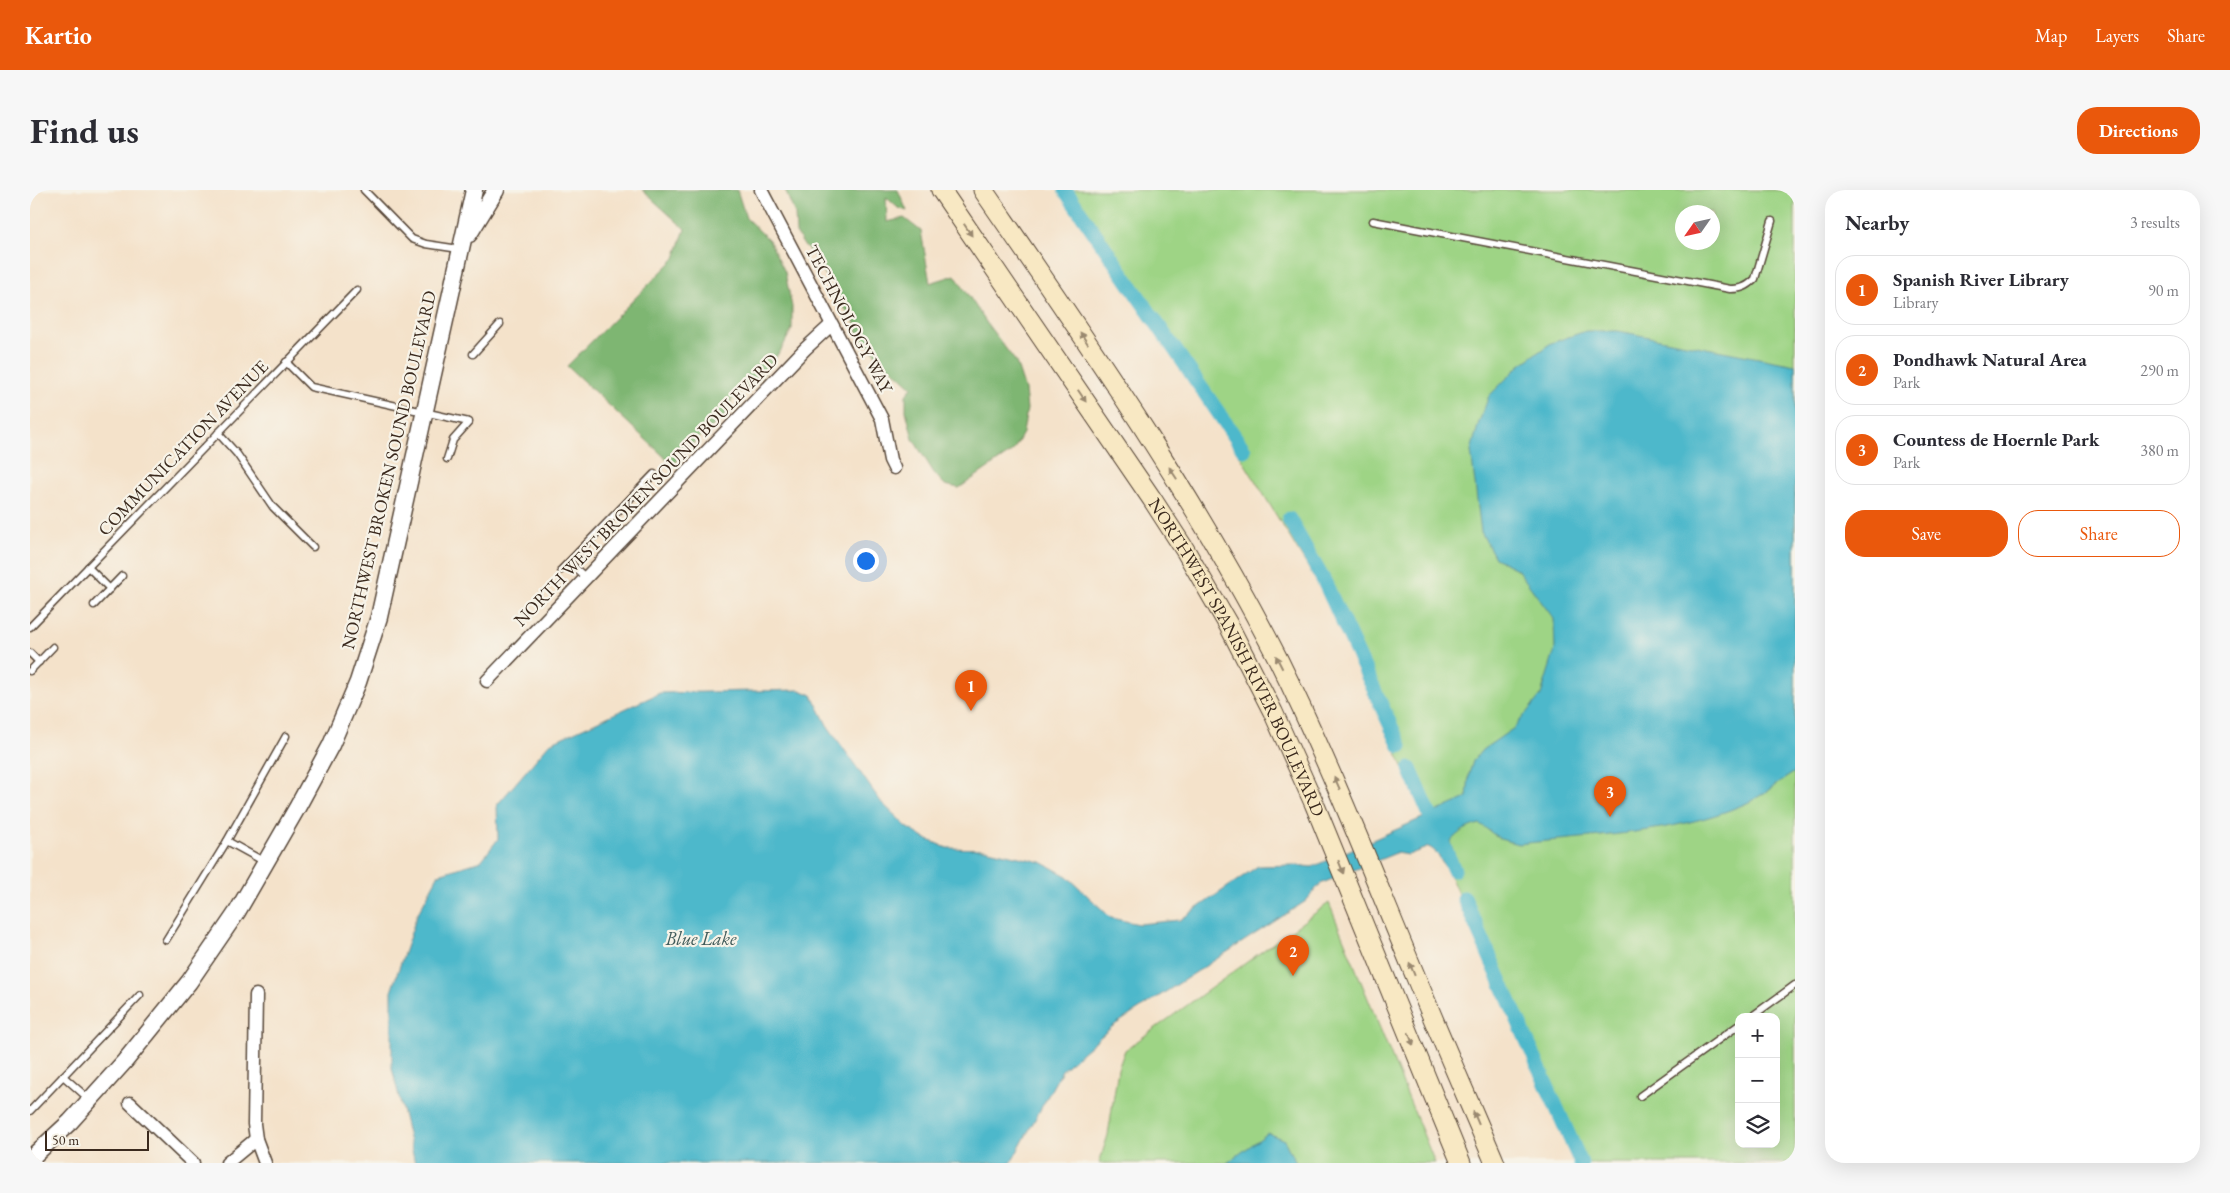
<!DOCTYPE html>
<html lang="en">
<head>
<meta charset="utf-8">
<style>
  :root { --surface:#fff; --page:#f7f7f7; --text:#2b2b33; --muted:#7c7c81; --line:#e1e1e2; --accent:#ea580c }
  body { margin:0; font-family:"EB Garamond",serif; background:var(--page); color:var(--text) }
  .controls { position:absolute; right:15px; bottom:15px; display:grid; overflow:hidden; border-radius:10px; box-shadow:0 5px 20px #0002 }
  .controls button { width:45px; height:45px; display:grid; place-items:center; padding:0; border:0; border-bottom:1px solid var(--line); background:var(--surface); color:var(--text); font:25px sans-serif }
  .compass { position:absolute; left:1645px; top:15px; width:45px; height:45px; border-radius:50%; background:var(--surface); box-shadow:0 5px 20px #0002; rotate:236deg }
  .scale { position:absolute; left:15px; bottom:12px; width:104px; box-sizing:border-box; padding-left:5px; border:2px solid #3b2a1e; border-top:0; font-size:14px; line-height:18px; white-space:nowrap; color:#3b2a1e; -webkit-text-stroke:4px #f7f3e8; paint-order:stroke }
  .you { position:absolute; left:835px; top:370px; width:18px; height:18px; margin:-12px; border:4px solid #fff; border-radius:50%; background:#1a73e8; box-shadow:0 0 0 8px #1a73e833 }
  .badge { display:grid; place-items:center; width:32px; height:32px; border-radius:50%; background:var(--accent); color:#fff; font-size:16px; font-weight:700 }
  .pin { position:absolute; translate:-50% -41px; filter:drop-shadow(0 1px 2px #0008) }
  .pin::after { content:''; position:absolute; top:26px; width:18px; height:15px; background:inherit; clip-path:polygon(0 0,100% 0,50% 100%) }
  .list { margin:0; padding:0; list-style:none }
  h2 { display:flex; justify-content:space-between; align-items:center; height:65px; margin:0; padding:0 20px; font-size:21px }
  h2 small { font-size:16px; font-weight:400; color:var(--muted) }
  .list li { display:grid; grid-template-columns:32px 1fr auto; gap:15px; align-items:center; box-sizing:border-box; height:70px; margin:0 10px 10px; padding:0 10px; border:1px solid var(--line); border-radius:20px }
  .list b { display:block; font-size:19px; white-space:nowrap }
  .list p { margin:0; font-size:16px; white-space:nowrap; color:var(--muted) }
  .list em { font-size:16px; font-style:normal; color:var(--muted) }
  .actions { display:flex; gap:10px; padding:15px 20px }
  .actions a { flex:1; padding:11px 0; border:1px solid var(--accent); border-radius:20px; text-align:center; font-size:18px; color:var(--accent) }
  .actions .main { background:var(--accent); color:#fff }
  .icon { flex:none; width:28px; height:28px; fill:none; stroke:currentColor; stroke-width:2; stroke-linecap:round; stroke-linejoin:round }
  .map { position:relative; flex:none; width:1765px; height:973px; overflow:hidden; border-radius:20px }
  header { display:flex; align-items:center; gap:30px; box-sizing:border-box; height:70px; padding:0 25px; background:var(--accent); color:#fff }
  header strong { font-size:24px }
  nav { display:flex; gap:28px; margin-inline-start:auto; font-size:18px }
  .intro { display:flex; align-items:center; justify-content:space-between; box-sizing:border-box; height:120px; padding:0 30px }
  h1 { margin:0; font-size:35px }
  .button { padding:12px 22px; border-radius:20px; background:var(--accent); color:#fff; font-size:18px; font-weight:700 }
  main { display:flex; gap:30px; padding:0 30px }
  aside { flex:1; background:var(--surface); border-radius:20px; box-shadow:0 5px 20px #0002 }
  .map>svg:first-child { display:block }
</style>
</head>
<body>
<header>
<strong>Kartio</strong>
<nav><a>Map</a><a>Layers</a><a>Share</a></nav>
</header>
<div class="intro"><h1>Find us</h1><a class="button">Directions</a></div>
<main>
<div class="map">
<svg width="1765" height="973" viewBox="0 0 1765 973">
  <rect width="100%" height="100%" fill="#f7f3e8"/>
  <filter id="ink" filterUnits="userSpaceOnUse"><feTurbulence type="fractalNoise" baseFrequency=".02" numOctaves="2"/><feDisplacementMap in="SourceGraphic" scale="10" xChannelSelector="R" yChannelSelector="G"/><feConvolveMatrix kernelMatrix="1 2 1 2 8 2 1 2 1" color-interpolation-filters="sRGB"/></filter>
  <filter id="wash" filterUnits="userSpaceOnUse"><feTurbulence type="fractalNoise" baseFrequency=".0096" numOctaves="4" result="noise"/><feDisplacementMap in="SourceGraphic" scale="20" xChannelSelector="R" yChannelSelector="G"/><feGaussianBlur stdDeviation="1.12" result="paint"/><feColorMatrix in="noise" values="0 0 0 0 0 0 0 0 0 0 0 0 0 0 0 0 0 1.4 0 .05"/><feComposite in="paint" operator="in"/></filter>
  <g filter="url(#wash)">
    <rect width="100%" height="100%" fill="#f4e2ca"/>
    <g fill="#9ed485" stroke="#6c7f52" fill-rule="evenodd">
      <path d="M 1043,0 L 1765,0 L 1765,973 L 1544,973 L 1309,428 L 1082,56 ZM 1652,22 L 1682,22 L 1682,52 L 1652,52 ZM 1709,827 L 1746,827 L 1746,954 L 1709,954 Z"/>
      <polygon points="1299,713 1405,973 1069,973 1078,945 1088,879 1095,860"/>
    </g>
    <g fill="#7eb672" stroke="#5c7048">
      <polygon points="612,0 707,0 716,28 739,50 755,82 762,117 762,139 751,160 727,192 704,205 693,228 666,250 643,275 537,176 645,68 655,39"/>
      <polygon points="755,0 868,0 877,21 868,18 856,7 857,32 874,28 891,41 900,93 925,85 958,135 986,172 995,200 997,219 993,243 983,261 929,298 915,295 904,283 883,249 876,221 876,205 882,197 860,177 852,177 842,157 829,147 824,131 811,114 804,94 791,80 786,67 775,57 766,43 765,24"/>
    </g>
    <g fill="#4eb8cb" stroke="#447174">
      <path d="M 1556,141 L 1588,141 L 1765,175 L 1765,582 C 1747,593 1729,609 1710,616 C 1644,644 1559,646 1488,654 L 1470,649 L 1450,634 C 1439,636 1428,642 1420,652 L 1428,674 L 1425,679 L 1421,681 C 1409,675 1411,663 1399,657 L 1378,665 L 1366,663 L 1290,694 L 1276,711 L 1083,836 L 1032,880 L 981,973 L 385,973 L 362,878 L 362,799 L 387,725 L 409,684 L 451,671 L 468,649 L 467,615 L 520,553 L 630,503 L 770,500 L 782,505 L 797,535 L 851,612 L 877,637 L 894,648 L 917,658 L 954,659 L 1011,672 L 1037,686 L 1081,728 L 1109,734 L 1150,730 L 1228,676 L 1264,675 L 1282,677 L 1437,608 L 1439,584 L 1443,571 L 1452,560 L 1484,538 L 1511,505 L 1525,460 L 1524,429 L 1487,379 L 1465,368 L 1451,342 L 1441,261 L 1449,232 L 1459,206 L 1489,176 L 1521,153 Z"/>
      <polygon points="1238,943 1254,950 1266,973 1197,973"/>
    </g>
    <g fill="none" stroke-linecap="round" stroke-linejoin="round">
      <g stroke="#4eb8cb" stroke-width="15">
        <polyline points="1035,0 1214,260"/>
        <polyline points="1259,329 1294,391 1370,556"/>
        <polyline points="1380,579 1424,680"/>
        <polyline points="1434,708 1551,973"/>
      </g>
    </g>
  </g>
  <g filter="url(#ink)">
    <g fill="none" stroke-linecap="round" stroke-linejoin="round">
      <defs>
        <g id="service">
          <polyline points="334,0 382,49 396,54 429,59"/>
          <path d="M 1343,31 L 1700,99 C 1711,99 1717,97 1725,89 L 1742,31"/>
          <polyline points="443,164 470,134"/>
          <polyline points="256,172 281,197 439,232 423,250 417,269"/>
          <polyline points="188,243 207,264 243,317 283,357"/>
          <polyline points="539,372 556,388"/>
          <polyline points="58,377 80,399"/>
          <polyline points="531,380 624,284"/>
          <polyline points="64,415 92,386"/>
          <polyline points="0,437 327,100"/>
          <polyline points="0,463 9,472"/>
          <polyline points="0,481 23,457"/>
          <polyline points="197,651 235,672"/>
          <polyline points="136,750 197,651 256,546"/>
          <polyline points="1721,827 1765,795"/>
          <polyline points="33,886 60,910"/>
          <polyline points="1610,906 1709,835"/>
          <polyline points="0,921 110,805"/>
        </g>
        <g id="minor">
          <polyline points="731,0 852,229 860,270 864,278"/>
          <polyline points="457,491 775,159 801,135"/>
          <polyline points="226,805 224,934 226,949 235,973"/>
          <polyline points="100,913 163,973"/>
          <polyline points="197,973 226,949"/>
        </g>
        <g id="tertiary">
          <polyline points="439,44 466,0"/>
          <polyline points="0,969 40,932 95,871 159,792 207,722 267,618 301,555 328,492 349,427 444,0"/>
        </g>
        <g id="secondary">
          <path id="s1" d="M 911,0 L 1122,309 L 1155,360 L 1199,436 L 1243,522 L 1284,613 L 1431,973"/>
          <path d="M 953,0 C 1058,153 1164,304 1248,469 C 1300,574 1342,682 1387,790 C 1412,851 1439,912 1465,973"/>
        </g>
      </defs>
      <use href="#service" stroke="#574638" stroke-width="9"/>
      <use href="#minor" stroke="#574638" stroke-width="15"/>
      <use href="#tertiary" stroke="#574638" stroke-width="19"/>
      <use href="#secondary" stroke="#574638" stroke-width="21"/>
      <use href="#service" stroke="#fff" stroke-width="6"/>
      <use href="#minor" stroke="#fff" stroke-width="12"/>
      <use href="#tertiary" stroke="#fff" stroke-width="16"/>
      <use href="#secondary" stroke="#f8e8c3" stroke-width="19"/>
    </g>
    <defs><path id="oneway-solid" d="M-6-.8H1V-3.2L6.5 0L1 3.2V.8H-6Z" transform="scale(1.25)"/></defs>
    <g fill="#9a8970">
      <use href="#oneway-solid" transform="translate(938 40) rotate(56)"/>
      <use href="#oneway-solid" transform="translate(1054 148) rotate(-123)"/>
      <use href="#oneway-solid" transform="translate(1052 206) rotate(56)"/>
      <use href="#oneway-solid" transform="translate(1143 283) rotate(-123)"/>
      <use href="#oneway-solid" transform="translate(1249 472) rotate(-117)"/>
      <use href="#oneway-solid" transform="translate(1307 593) rotate(-114)"/>
      <use href="#oneway-solid" transform="translate(1311 677) rotate(68)"/>
      <use href="#oneway-solid" transform="translate(1382 779) rotate(-112)"/>
      <use href="#oneway-solid" transform="translate(1381 849) rotate(68)"/>
      <use href="#oneway-solid" transform="translate(1446 928) rotate(-113)"/>
    </g>
  </g>
  <g text-anchor="middle" stroke-width="4.5" stroke-linejoin="round" paint-order="stroke">
    <g font-size="18" fill="#3b2a1e" stroke="#f7f3e8">
      <text transform="translate(819 129) rotate(62)" y="6">TECHNOLOGY WAY</text>
      <text transform="translate(153 258) rotate(-46)" y="6">COMMUNICATION AVENUE</text>
      <text transform="translate(359 280) rotate(-77)" y="6">NORTHWEST BROKEN SOUND BOULEVARD</text>
      <text transform="translate(616 300) rotate(-46)" y="6">NORTH WEST BROKEN SOUND BOULEVARD</text>
      <text dy="6" stroke="none"><textPath href="#s1" startOffset="554">NORTHWEST SPANISH RIVER BOULEVARD</textPath></text>
    </g>
    <g font-size="19" font-style="italic" fill="#425c5b" stroke="#f7f3e8">
      <text x="671" y="755">Blue Lake</text>
    </g>
  </g>
</svg>
<div class="controls">
<button>+</button>
<button>−</button>
<button><svg class="icon" aria-label="layers" viewBox="0 0 24 24"><path d="M12 4l9 5-9 5-9-5zM3 14l9 5 9-5"/></svg></button>
</div>
<svg class="compass" viewBox="-18 -18 36 36"><path d="M0-13l5 13h-10z" fill="#e53935"/><path d="M0 13l5-13h-10z" fill="#7c7c81"/></svg>
<div class="scale">50 m</div>
<div class="you"></div>
<div class="pin badge" style="left:941px;top:521px">1</div>
<div class="pin badge" style="left:1263px;top:786px">2</div>
<div class="pin badge" style="left:1580px;top:627px">3</div>
</div>
<aside>
<h2>Nearby<small>3 results</small></h2>
<ul class="list">
<li><span class="badge">1</span><div><b>Spanish River Library</b><p>Library</p></div><em>90 m</em></li>
<li><span class="badge">2</span><div><b>Pondhawk Natural Area</b><p>Park</p></div><em>290 m</em></li>
<li><span class="badge">3</span><div><b>Countess de Hoernle Park</b><p>Park</p></div><em>380 m</em></li>
</ul>
<div class="actions"><a class="main">Save</a><a>Share</a></div>
</aside>
</main>
</body>
</html>
